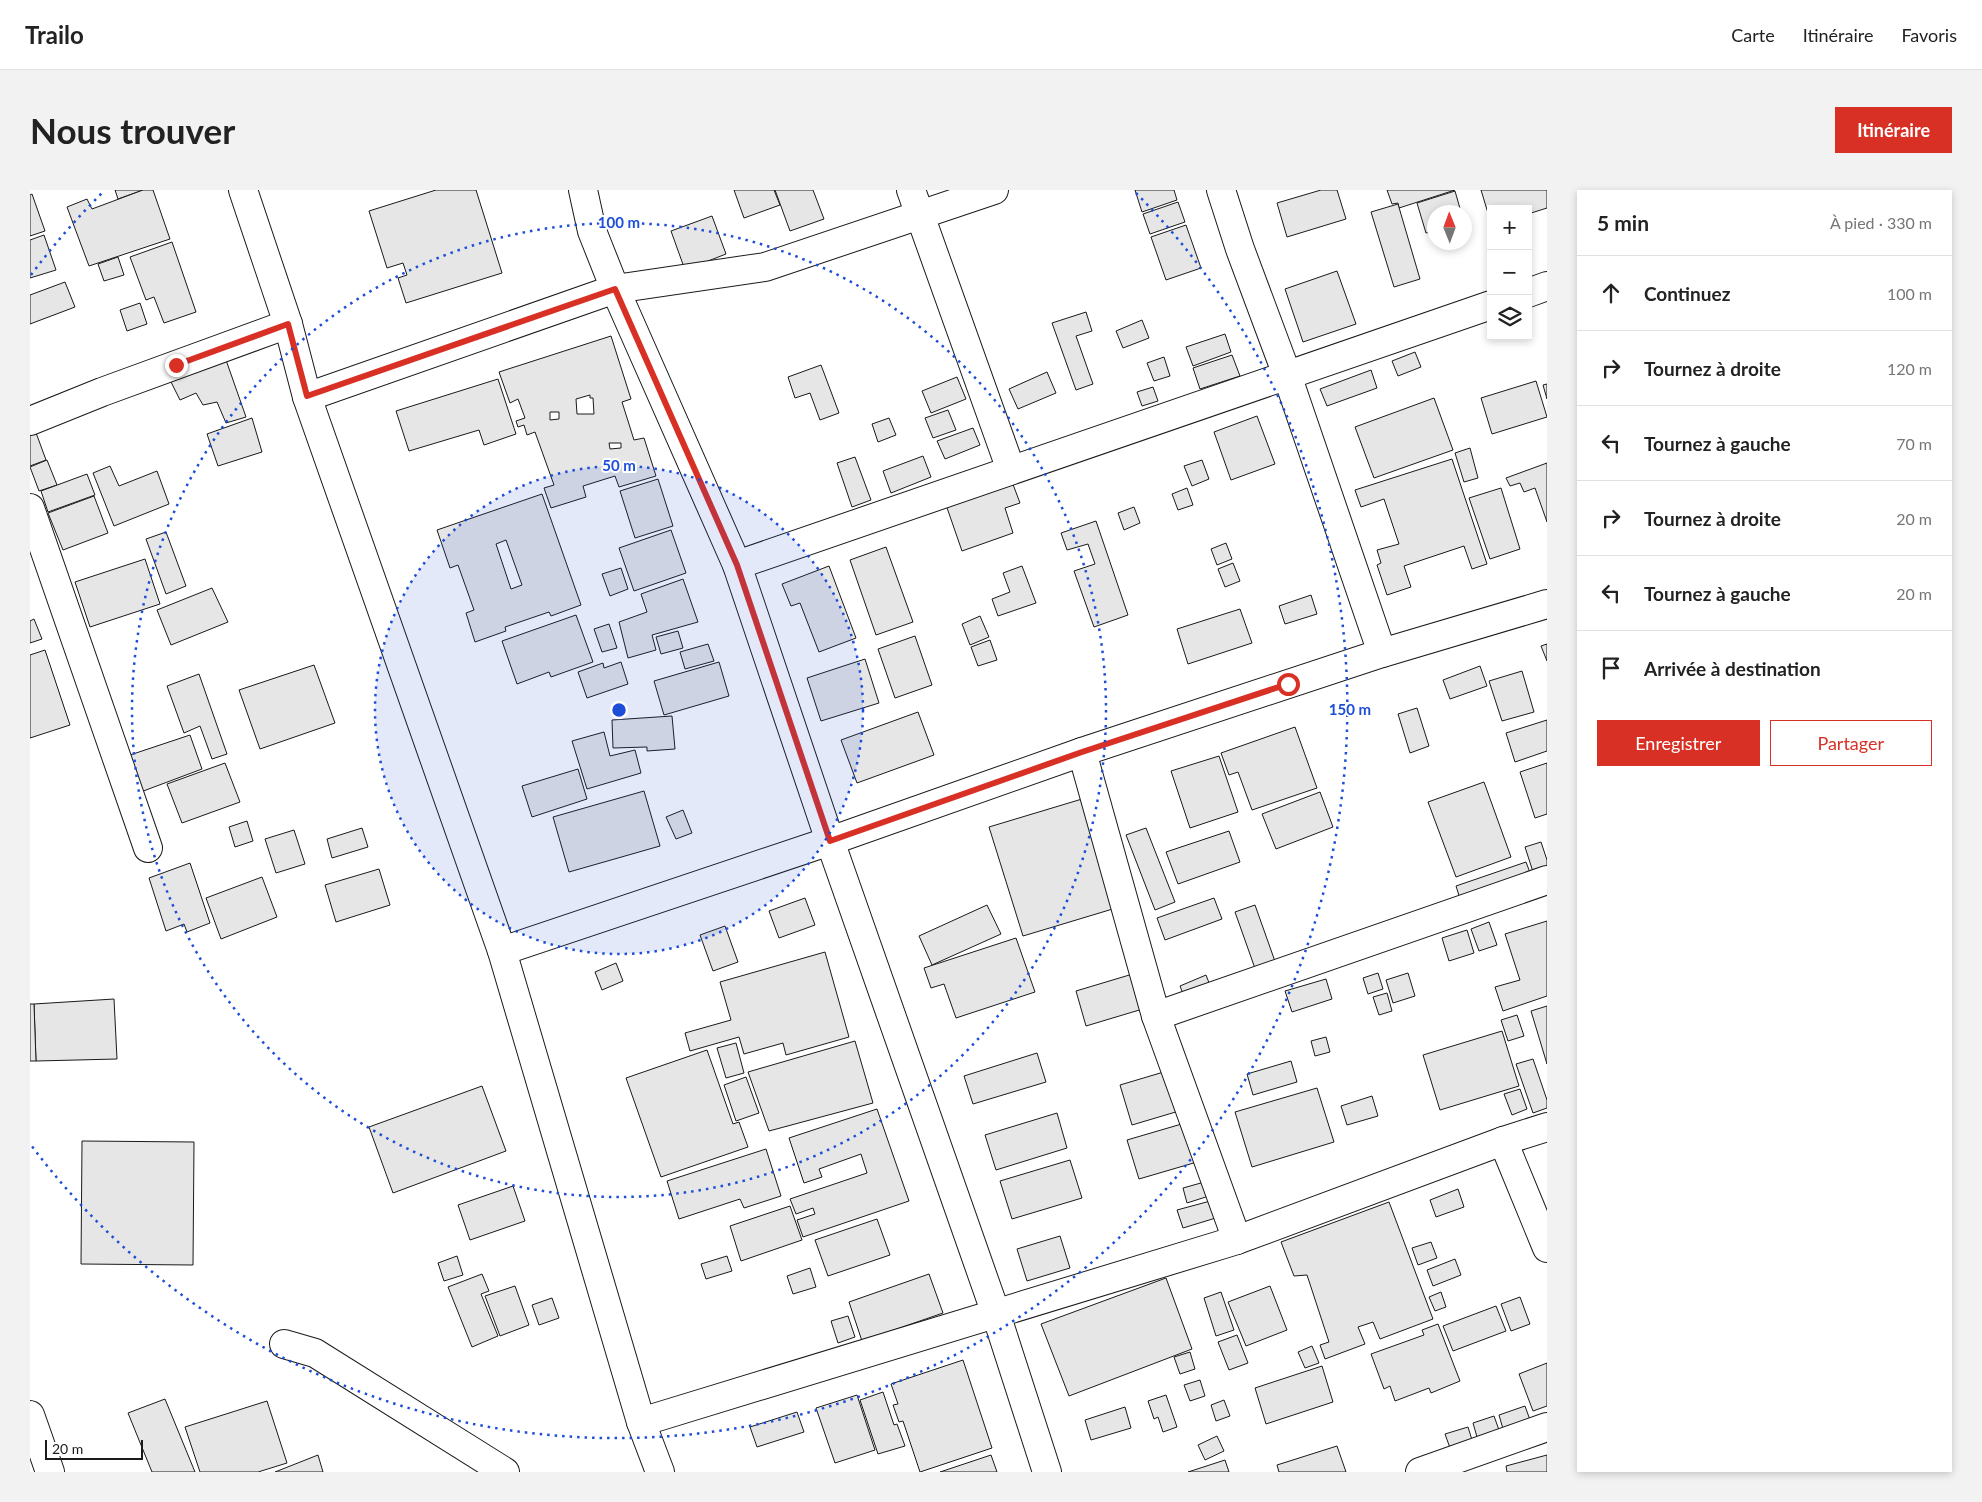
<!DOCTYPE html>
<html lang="fr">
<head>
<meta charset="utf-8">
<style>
  :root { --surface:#fff; --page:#f2f2f2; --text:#222; --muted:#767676; --line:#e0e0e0; --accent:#d93025 }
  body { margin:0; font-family:Lato,sans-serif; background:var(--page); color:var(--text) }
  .controls { position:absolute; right:15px; top:15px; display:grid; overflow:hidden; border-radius:0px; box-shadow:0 2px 8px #0003 }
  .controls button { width:45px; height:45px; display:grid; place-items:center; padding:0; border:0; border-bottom:1px solid var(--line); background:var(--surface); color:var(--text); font:25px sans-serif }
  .compass { position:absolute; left:1397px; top:15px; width:45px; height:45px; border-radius:50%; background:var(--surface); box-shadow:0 2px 8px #0003; rotate:359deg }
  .scale { position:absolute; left:15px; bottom:12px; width:98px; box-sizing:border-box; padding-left:5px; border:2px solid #1a1a1a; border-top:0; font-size:14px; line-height:18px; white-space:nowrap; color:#1a1a1a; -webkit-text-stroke:4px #fff; paint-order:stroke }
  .stop { position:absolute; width:15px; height:15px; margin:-11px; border:4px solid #d93025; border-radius:50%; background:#fff }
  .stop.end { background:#d93025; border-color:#fff; box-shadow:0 1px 5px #0008 }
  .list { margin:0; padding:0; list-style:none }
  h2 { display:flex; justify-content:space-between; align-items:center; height:65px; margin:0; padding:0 20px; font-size:21px }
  h2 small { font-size:16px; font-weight:400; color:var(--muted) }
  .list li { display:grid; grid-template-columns:32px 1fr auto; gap:15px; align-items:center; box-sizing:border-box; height:75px; padding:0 20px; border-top:1px solid var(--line) }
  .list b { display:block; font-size:19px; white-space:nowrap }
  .list em { font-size:16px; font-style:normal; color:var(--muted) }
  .actions { display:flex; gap:10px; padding:15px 20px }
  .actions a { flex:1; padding:11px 0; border:1px solid var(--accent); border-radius:0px; text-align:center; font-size:18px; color:var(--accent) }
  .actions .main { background:var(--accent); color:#fff }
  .icon { flex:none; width:28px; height:28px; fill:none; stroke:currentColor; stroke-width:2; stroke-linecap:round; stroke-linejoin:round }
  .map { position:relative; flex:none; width:1517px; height:1282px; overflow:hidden; border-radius:0px }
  header { display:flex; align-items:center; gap:30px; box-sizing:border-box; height:70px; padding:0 25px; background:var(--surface); border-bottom:1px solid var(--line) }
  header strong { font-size:24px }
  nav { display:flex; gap:28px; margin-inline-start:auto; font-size:18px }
  .intro { display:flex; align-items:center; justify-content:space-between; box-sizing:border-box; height:120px; padding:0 30px }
  h1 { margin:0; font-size:35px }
  .button { padding:12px 22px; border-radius:0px; background:var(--accent); color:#fff; font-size:18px; font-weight:700 }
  main { display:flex; gap:30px; padding:0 30px }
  aside { flex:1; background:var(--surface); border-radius:0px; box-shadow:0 2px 8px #0003 }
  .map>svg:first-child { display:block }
</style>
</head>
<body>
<header>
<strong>Trailo</strong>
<nav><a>Carte</a><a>Itinéraire</a><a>Favoris</a></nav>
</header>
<div class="intro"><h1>Nous trouver</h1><a class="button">Itinéraire</a></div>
<main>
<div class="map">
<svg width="1517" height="1282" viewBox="0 0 1517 1282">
  <rect width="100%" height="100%" fill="#fff"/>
  <g fill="#e6e6e6" stroke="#1a1a1a" fill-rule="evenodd">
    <polygon points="85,0 113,0 88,9"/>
    <polygon points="113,0 123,0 140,49 59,76 37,17 57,9 62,19"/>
    <polygon points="406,0 446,0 472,83 376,113 368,88 377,85 373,73 357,78 339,21"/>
    <polygon points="704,0 744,0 750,15 714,28"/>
    <polygon points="745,0 783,0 794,29 760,41"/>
    <polygon points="1105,0 1144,0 1147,10 1112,22"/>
    <polygon points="1291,0 1307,0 1316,29 1257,47 1247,13"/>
    <polygon points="1357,0 1425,0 1369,18 1368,13 1362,14"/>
    <polygon points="1451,0 1517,0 1517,18 1498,24 1498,19 1461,19 1461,33"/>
    <polygon points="1425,1 1431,22 1404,22 1404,41 1396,43 1387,13"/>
    <polygon points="2,4 15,41 0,46 0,5"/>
    <polygon points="1148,12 1155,32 1120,44 1113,24"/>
    <polygon points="1368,14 1390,89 1364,97 1341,22"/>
    <polygon points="682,26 696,64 655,80 641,41"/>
    <polygon points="1156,35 1171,78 1136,90 1121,47"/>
    <polygon points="14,45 26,80 0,88 0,50"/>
    <polygon points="142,52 166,122 134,133 124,107 116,110 100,67"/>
    <polygon points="88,67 94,85 74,91 68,74"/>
    <polygon points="1307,81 1326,134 1273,152 1255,99"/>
    <polygon points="35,92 45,117 0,134 0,105"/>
    <polygon points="110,113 117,134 97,141 90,120"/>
    <polygon points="1056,122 1062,141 1046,146 1063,194 1046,200 1022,133"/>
    <polygon points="1112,130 1119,148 1093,158 1086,141"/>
    <polygon points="1195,144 1201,162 1163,176 1156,157"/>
    <path d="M 581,146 L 601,209 L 592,212 L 604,250 L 614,248 L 626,286 L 589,297 L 585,286 L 553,296 L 556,307 L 521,318 L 514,298 L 524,295 L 505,242 L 497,245 L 494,235 L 488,237 L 486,231 L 495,228 L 488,209 L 480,213 L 469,182 ZM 560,205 L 560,208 L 563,208 L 564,224 L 547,224 L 546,209 ZM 520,222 L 529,222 L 529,229 L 520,230 ZM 579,253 L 591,253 L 591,258 L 580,259 Z"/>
    <polygon points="1385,162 1391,177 1368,186 1362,171"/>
    <polygon points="1202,165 1210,186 1170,199 1163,178"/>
    <polygon points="1134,167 1140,186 1124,191 1117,173"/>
    <polygon points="196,170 216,227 196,233 187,212 173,215 166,203 150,210 139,188"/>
    <polygon points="791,175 809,223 790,230 780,203 765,208 758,187"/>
    <polygon points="1341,180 1347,198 1297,216 1290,199"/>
    <polygon points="1017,182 1026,203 988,219 979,199"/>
    <polygon points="927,187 936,209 901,223 892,201"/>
    <polygon points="468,189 486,244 454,255 449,240 379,261 366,221"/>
    <polygon points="1506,191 1517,227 1462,244 1451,208"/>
    <polygon points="1517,194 1517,209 1513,195"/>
    <polygon points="1123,197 1128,211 1112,216 1107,202"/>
    <polygon points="1404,208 1423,260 1344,288 1325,237"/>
    <polygon points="918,220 926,240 903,248 895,228"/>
    <polygon points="1227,226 1245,274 1201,290 1184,242"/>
    <polygon points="222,228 232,262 188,276 177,244"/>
    <polygon points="859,228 866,245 848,252 842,234"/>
    <polygon points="943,238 950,255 915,269 907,251"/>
    <polygon points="5,240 16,270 0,276 0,242"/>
    <polygon points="1440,258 1448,288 1434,292 1425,263"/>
    <polygon points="893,266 901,287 861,303 853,281"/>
    <polygon points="825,267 841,310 822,317 807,273"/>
    <polygon points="1422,269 1457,374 1442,379 1434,356 1374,376 1381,397 1357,405 1347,375 1351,373 1347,360 1369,354 1354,309 1331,317 1325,300"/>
    <polygon points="17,270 27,295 9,301 0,277"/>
    <polygon points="1172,270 1179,289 1162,296 1154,276"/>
    <polygon points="1517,273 1517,332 1505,298 1494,302 1490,293 1480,296 1476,288"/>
    <polygon points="80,276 89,296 127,281 139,314 84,336 63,283"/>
    <polygon points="57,284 65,305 18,322 11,301"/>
    <polygon points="628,289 643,336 605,348 590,301"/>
    <polygon points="981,289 990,313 975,318 983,343 932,361 915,312"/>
    <polygon points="1157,298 1163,315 1148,320 1142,304"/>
    <polygon points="1471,298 1490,359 1460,369 1439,308"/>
    <path d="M 512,304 L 551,415 L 521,426 L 519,422 L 475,437 L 476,441 L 445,452 L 436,423 L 444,420 L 428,375 L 420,378 L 407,340 ZM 476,350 L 492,395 L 481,399 L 466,354 Z"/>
    <polygon points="64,306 78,343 33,360 18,323"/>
    <polygon points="1104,317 1110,333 1094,340 1088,323"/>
    <polygon points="1066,331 1098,425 1064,437 1044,381 1065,374 1058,354 1037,360 1031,343"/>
    <polygon points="641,340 656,383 604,401 589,358"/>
    <polygon points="136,342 156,396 136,404 116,349"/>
    <polygon points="1196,353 1202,369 1187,375 1181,359"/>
    <polygon points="856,357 883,432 846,445 820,370"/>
    <polygon points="115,369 130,414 60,437 45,392"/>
    <polygon points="1203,373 1210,391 1195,397 1188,379"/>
    <polygon points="799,376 826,448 789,462 770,413 761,416 752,394"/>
    <polygon points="992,376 1006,413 968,426 962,409 980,402 973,383"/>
    <polygon points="591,378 598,399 580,406 572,384"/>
    <polygon points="653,389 668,432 622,445 626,460 598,468 589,432 617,422 611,404"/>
    <polygon points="182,398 198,432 141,455 127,420"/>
    <polygon points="1281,405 1287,424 1255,434 1249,416"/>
    <polygon points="1210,419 1222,453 1158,474 1147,439"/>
    <polygon points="546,425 563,472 521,487 519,482 487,494 472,451"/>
    <polygon points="950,426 959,447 940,455 932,434"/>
    <polygon points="4,429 12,449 0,453 0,431"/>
    <polygon points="579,434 587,458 572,462 564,439"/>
    <polygon points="648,441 653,458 631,464 626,447"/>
    <polygon points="885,446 902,495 865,508 848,459"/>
    <polygon points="960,450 967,470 948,476 941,457"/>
    <polygon points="678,454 684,471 655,479 650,462"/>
    <polygon points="1517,454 1517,471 1511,456"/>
    <polygon points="15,460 40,535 0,548 0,465"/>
    <polygon points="835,469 849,513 791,531 777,488"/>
    <polygon points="591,472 598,494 557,508 548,482 573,473 574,478"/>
    <polygon points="689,472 699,506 634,525 624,491"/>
    <polygon points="284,475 305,533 230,559 209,500"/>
    <polygon points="1450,476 1457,496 1420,509 1413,490"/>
    <polygon points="1492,481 1504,522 1472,531 1459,491"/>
    <polygon points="169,484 197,564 182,569 170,536 154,543 137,496"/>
    <polygon points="1387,518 1399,556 1380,563 1368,524"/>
    <polygon points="888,522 904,565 827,593 811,550"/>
    <polygon points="642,526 645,559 617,561 617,557 583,558 582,530"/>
    <polygon points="1517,530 1517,561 1485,572 1476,543"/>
    <polygon points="1265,537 1287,598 1222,620 1208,582 1199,585 1191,563"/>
    <polygon points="574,542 580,566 605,560 611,583 557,599 542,551"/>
    <polygon points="160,545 172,579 108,603 97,566"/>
    <polygon points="1189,566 1208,622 1160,638 1141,581"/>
    <polygon points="195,573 210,612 152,633 137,594"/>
    <polygon points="1517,573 1517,624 1505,628 1490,582"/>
    <polygon points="548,579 557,609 502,627 492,596"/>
    <polygon points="1454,592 1481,667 1426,687 1398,612"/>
    <polygon points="614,601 630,656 539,682 523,627"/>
    <polygon points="1290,602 1303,637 1246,659 1232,624"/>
    <polygon points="1052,609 1086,718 993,746 959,637"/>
    <polygon points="653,620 662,643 646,649 636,627"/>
    <polygon points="217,631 223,651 205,657 199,637"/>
    <polygon points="332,638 338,657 302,668 297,649"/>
    <polygon points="1116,638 1145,712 1125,720 1096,645"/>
    <polygon points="264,640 275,674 246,683 235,649"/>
    <polygon points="1199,641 1210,672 1148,694 1136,662"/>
    <polygon points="1511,652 1517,670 1517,684 1505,688 1495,657"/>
    <polygon points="1496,672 1502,688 1431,712 1426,696"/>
    <polygon points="160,673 180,733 157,742 154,734 136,741 119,688"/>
    <polygon points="349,679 360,715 306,732 295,695"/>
    <polygon points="232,687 247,727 191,749 176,708"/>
    <polygon points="775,708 785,735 749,748 739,721"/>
    <polygon points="1184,708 1192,729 1135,750 1127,728"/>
    <polygon points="957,715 971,744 902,775 889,746"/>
    <polygon points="1225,715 1247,777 1227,784 1205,722"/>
    <polygon points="1517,731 1517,806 1473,821 1465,797 1490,790 1475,744"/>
    <polygon points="1459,732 1467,755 1449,761 1441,739"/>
    <polygon points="695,736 708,772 683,781 670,745"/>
    <polygon points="1437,740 1444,763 1419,771 1412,748"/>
    <polygon points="986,748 1005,802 926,828 914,794 901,798 894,778"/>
    <polygon points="795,762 819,847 756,865 753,853 714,864 709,847 660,861 655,843 701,830 690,792"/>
    <polygon points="586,773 593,791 572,800 565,782"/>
    <polygon points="1106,783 1116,818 1056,836 1046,801"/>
    <polygon points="1348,783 1353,799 1338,804 1333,788"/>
    <polygon points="1378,783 1385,806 1363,813 1356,790"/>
    <polygon points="1176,785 1181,798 1155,809 1150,796"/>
    <polygon points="1296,789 1302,809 1262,822 1255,801"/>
    <polygon points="1357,803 1362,821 1349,825 1343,807"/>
    <polygon points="84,809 87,869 6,871 4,814"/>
    <polygon points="0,814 4,814 6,871 0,871"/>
    <polygon points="1517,816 1517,874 1501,821"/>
    <polygon points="1487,825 1494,846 1478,851 1471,830"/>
    <polygon points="1472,841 1489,896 1410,920 1393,865"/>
    <polygon points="1296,847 1300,862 1285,866 1281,851"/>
    <polygon points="825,851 843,913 739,941 718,882"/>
    <polygon points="706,853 714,883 696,888 687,858"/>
    <polygon points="677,860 703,934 709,932 718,957 631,987 596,888"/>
    <polygon points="1007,863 1016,892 943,914 934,886"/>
    <polygon points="1503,869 1517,910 1517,918 1503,923 1486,874"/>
    <polygon points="1261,871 1267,892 1223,905 1217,884"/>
    <polygon points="1137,881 1149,921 1102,935 1090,895"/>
    <polygon points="716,887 729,923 706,931 694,895"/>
    <polygon points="452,896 476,961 363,1003 339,937"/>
    <polygon points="1287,898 1304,952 1222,977 1205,922"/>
    <polygon points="1490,899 1497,919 1482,925 1474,904"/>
    <polygon points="1342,906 1348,926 1317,935 1311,916"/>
    <polygon points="847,919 879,1011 773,1047 767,1030 785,1024 783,1018 766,1024 760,1009 837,983 831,964 789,979 792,987 774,993 759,948"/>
    <polygon points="1027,923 1037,958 966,980 955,945"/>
    <polygon points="1155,933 1167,972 1109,989 1097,950"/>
    <polygon points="52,951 164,952 163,1075 51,1074"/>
    <polygon points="736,959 751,1006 714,1018 710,1009 649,1029 637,991"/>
    <polygon points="1040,970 1052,1008 982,1029 970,991"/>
    <polygon points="1178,991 1182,1005 1157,1013 1153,998"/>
    <polygon points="483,996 495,1031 440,1050 428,1015"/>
    <polygon points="1428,999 1434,1017 1406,1027 1400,1010"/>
    <polygon points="1184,1010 1189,1027 1153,1038 1147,1020"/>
    <polygon points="1359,1012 1403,1129 1350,1149 1343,1132 1328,1137 1335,1154 1295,1169 1290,1155 1299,1152 1277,1085 1264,1086 1251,1052"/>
    <polygon points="760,1016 772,1050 711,1071 700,1036"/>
    <polygon points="847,1029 860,1065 798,1086 785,1050"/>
    <polygon points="1030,1046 1040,1078 997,1091 987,1059"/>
    <polygon points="1401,1052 1407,1068 1388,1075 1382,1058"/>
    <polygon points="427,1066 433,1085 414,1091 408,1073"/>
    <polygon points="697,1066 702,1081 676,1089 671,1074"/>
    <polygon points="1425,1069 1431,1085 1403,1096 1397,1080"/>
    <polygon points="780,1078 786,1097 763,1104 757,1086"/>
    <polygon points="452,1084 459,1101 451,1104 468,1146 442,1157 418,1097"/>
    <polygon points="899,1084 913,1123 832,1151 819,1112"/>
    <polygon points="1136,1088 1162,1159 1039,1206 1011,1134"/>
    <polygon points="485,1096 499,1135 470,1146 455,1106"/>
    <polygon points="1240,1096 1257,1140 1216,1156 1198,1112"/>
    <polygon points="1191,1102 1204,1140 1186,1146 1174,1108"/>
    <polygon points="1411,1102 1416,1117 1405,1121 1399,1107"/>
    <polygon points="1490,1107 1500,1134 1481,1141 1471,1114"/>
    <polygon points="522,1108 529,1128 509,1135 502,1115"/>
    <polygon points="1466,1116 1476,1141 1423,1161 1413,1136"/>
    <polygon points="818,1126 825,1147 808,1153 801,1131"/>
    <polygon points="1408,1134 1430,1191 1401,1203 1399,1198 1365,1211 1360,1196 1354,1199 1341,1164 1394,1145 1392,1140"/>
    <polygon points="1207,1145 1218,1173 1199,1180 1188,1152"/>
    <polygon points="1282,1156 1289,1173 1275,1178 1268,1162"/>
    <polygon points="1160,1162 1165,1179 1150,1184 1144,1167"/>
    <polygon points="933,1170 962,1258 890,1282 873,1231 869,1232 863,1215 868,1214 861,1194"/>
    <polygon points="1517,1173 1517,1216 1503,1221 1489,1184"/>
    <polygon points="1292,1176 1303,1212 1236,1234 1225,1198"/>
    <polygon points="1170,1190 1175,1206 1160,1211 1154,1195"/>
    <polygon points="853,1202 864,1235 867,1234 875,1256 848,1264 830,1210"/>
    <polygon points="827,1205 845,1260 805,1273 786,1218"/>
    <polygon points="1136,1205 1147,1237 1133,1242 1128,1227 1124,1229 1118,1211"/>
    <polygon points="135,1209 165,1282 122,1282 98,1223"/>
    <polygon points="1194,1210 1200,1226 1186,1231 1181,1215"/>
    <polygon points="237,1211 257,1273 228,1282 170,1282 155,1237"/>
    <polygon points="1495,1216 1500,1230 1473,1239 1469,1225"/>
    <polygon points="1095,1217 1101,1238 1061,1250 1055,1230"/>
    <polygon points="767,1222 774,1242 727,1257 720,1237"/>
    <polygon points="1464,1226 1469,1240 1447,1247 1443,1233"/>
    <polygon points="1438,1237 1442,1250 1420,1258 1415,1244"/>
    <polygon points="1187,1246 1194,1261 1175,1270 1168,1255"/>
    <polygon points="1307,1256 1316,1282 1249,1282 1247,1275"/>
    <polygon points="288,1265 293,1282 245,1282"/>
    <polygon points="961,1265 967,1282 910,1282"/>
    <polygon points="1517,1265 1517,1282 1477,1282 1476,1276"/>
    <polygon points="1195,1270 1199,1282 1158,1282"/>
  </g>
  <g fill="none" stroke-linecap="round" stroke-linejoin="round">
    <defs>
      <g id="street">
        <polyline points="553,0 562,41 585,99 707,375 800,651 966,1124 1017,1282"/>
        <polyline points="881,0 981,280"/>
        <polyline points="1191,0 1210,59 1257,185 1352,463"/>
        <polyline points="1498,103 1517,96"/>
        <polyline points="277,207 585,99 735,77 964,0"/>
        <polyline points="0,231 72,202 258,134"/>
        <polyline points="0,318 118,658"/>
        <polyline points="707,375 1461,115"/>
        <polyline points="1052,562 1126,826 1207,1050"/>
        <polyline points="472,761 800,651 1052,562 1352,463 1517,414"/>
        <polyline points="1126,826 1517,690"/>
        <polyline points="1473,951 1517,1058"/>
        <polyline points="254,1154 285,1163 475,1282"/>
        <polyline points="0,1225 20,1282"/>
        <polyline points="611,1232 1207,1050 1473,951 1517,937"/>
        <polyline points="1390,1282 1517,1237"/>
      </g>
      <polyline id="secondary" points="213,0 258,134 277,207 472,761 611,1232 630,1282"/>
    </defs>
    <use href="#street" stroke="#1a1a1a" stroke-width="30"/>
    <use href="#secondary" stroke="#1a1a1a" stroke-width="30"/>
    <use href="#street" stroke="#fff" stroke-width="28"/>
    <use href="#secondary" stroke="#fff" stroke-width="28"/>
  </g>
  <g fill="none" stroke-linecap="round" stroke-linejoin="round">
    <polyline stroke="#d93025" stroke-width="6" points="146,175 258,134 277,206 585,99 707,375 800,651 1052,562 1258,494"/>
  </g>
  <circle cx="589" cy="520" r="244" fill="#1d4ed8" fill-opacity=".12"/>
  <g fill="none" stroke="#1d4ed8" stroke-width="2.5" stroke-dasharray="2.5 5">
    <circle cx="589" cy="520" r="244"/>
    <circle cx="589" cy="520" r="487"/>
    <path d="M1 85A731 731 0 0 1 72 3M1106 3A731 731 0 1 1 1 955"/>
  </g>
  <circle cx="589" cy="520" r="8" fill="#1d4ed8" stroke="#fff" stroke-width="2.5"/>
  <g font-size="15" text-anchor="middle" font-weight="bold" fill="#1d4ed8" stroke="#fff" stroke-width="4" stroke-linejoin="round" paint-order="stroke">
    <text x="589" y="38">100 m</text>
    <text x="589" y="281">50 m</text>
    <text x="1320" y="525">150 m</text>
  </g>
</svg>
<div class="controls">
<button>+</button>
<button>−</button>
<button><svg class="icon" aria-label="layers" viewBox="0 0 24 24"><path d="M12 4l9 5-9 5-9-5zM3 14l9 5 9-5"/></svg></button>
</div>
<svg class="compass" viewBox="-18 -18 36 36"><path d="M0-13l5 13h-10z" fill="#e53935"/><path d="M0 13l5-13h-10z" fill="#767676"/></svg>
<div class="scale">20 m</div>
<div class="stop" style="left:1258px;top:494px"></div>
<div class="stop end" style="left:146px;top:175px"></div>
</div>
<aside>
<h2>5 min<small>À pied · 330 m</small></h2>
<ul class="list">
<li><svg class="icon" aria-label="ahead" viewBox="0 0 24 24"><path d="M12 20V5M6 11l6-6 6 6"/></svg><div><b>Continuez</b></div><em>100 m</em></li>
<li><svg class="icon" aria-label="right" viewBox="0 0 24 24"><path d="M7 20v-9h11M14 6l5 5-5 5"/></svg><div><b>Tournez à droite</b></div><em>120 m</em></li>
<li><svg class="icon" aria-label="left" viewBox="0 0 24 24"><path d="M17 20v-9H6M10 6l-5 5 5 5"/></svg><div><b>Tournez à gauche</b></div><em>70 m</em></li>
<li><svg class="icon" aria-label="right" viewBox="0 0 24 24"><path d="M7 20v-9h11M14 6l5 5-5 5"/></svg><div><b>Tournez à droite</b></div><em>20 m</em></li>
<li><svg class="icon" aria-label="left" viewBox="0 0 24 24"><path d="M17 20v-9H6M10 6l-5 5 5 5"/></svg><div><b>Tournez à gauche</b></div><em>20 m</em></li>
<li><svg class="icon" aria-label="arrive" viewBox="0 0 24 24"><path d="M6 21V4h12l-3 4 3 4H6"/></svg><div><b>Arrivée à destination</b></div></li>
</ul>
<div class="actions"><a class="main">Enregistrer</a><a>Partager</a></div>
</aside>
</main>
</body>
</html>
